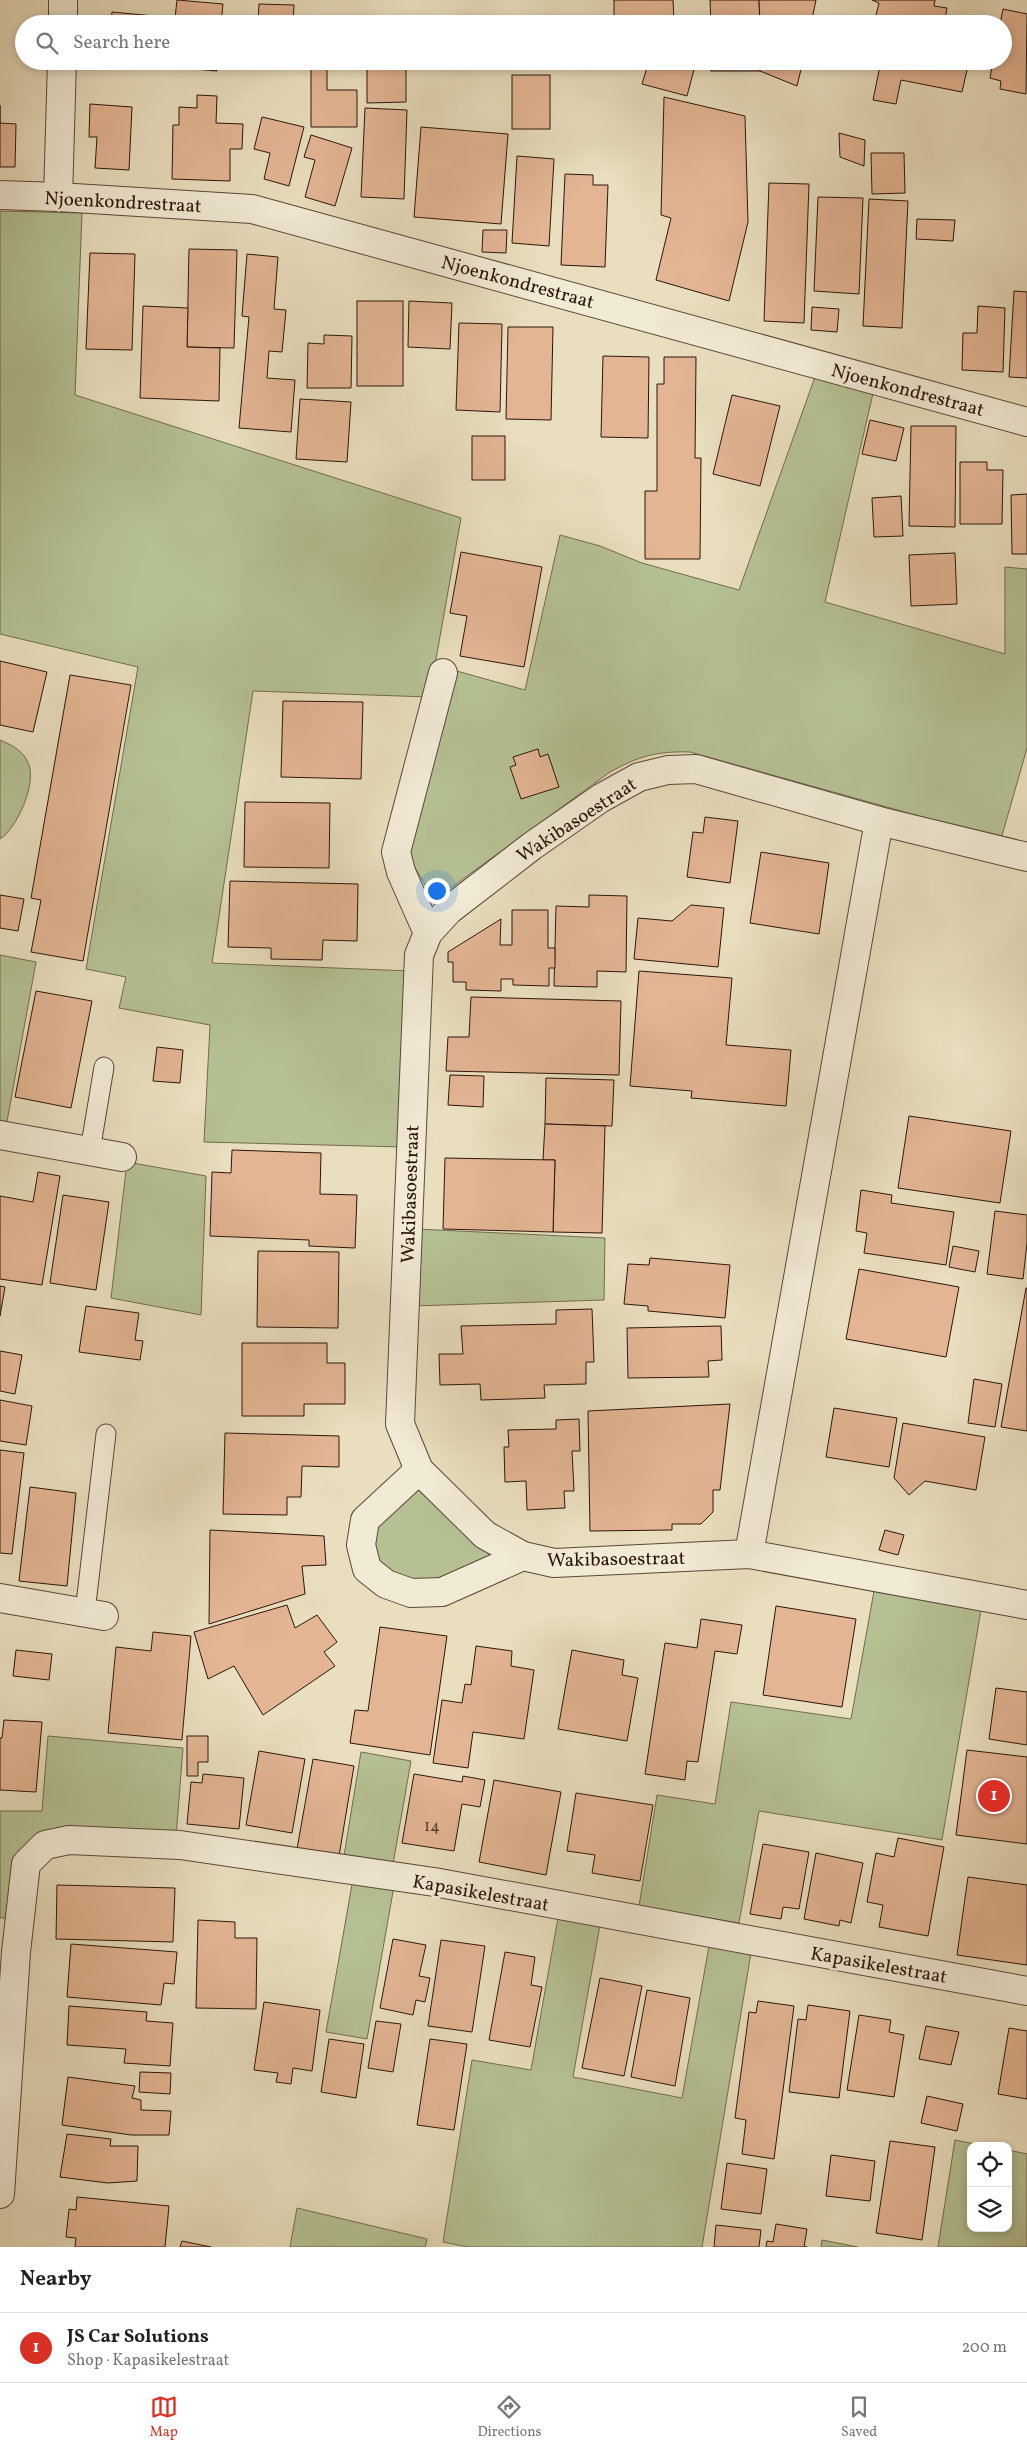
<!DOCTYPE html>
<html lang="en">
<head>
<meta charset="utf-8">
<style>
  :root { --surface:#fff; --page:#f2f2f2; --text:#222; --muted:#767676; --line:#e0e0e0; --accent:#d93025 }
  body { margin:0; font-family:Vollkorn,serif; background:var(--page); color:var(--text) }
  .controls { position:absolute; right:15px; bottom:15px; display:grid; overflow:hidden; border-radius:10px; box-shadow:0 2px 8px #0003 }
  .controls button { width:45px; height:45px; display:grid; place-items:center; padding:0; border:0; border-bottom:1px solid var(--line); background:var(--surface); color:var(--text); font:25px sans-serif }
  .you { position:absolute; left:436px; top:890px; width:18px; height:18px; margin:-12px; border:4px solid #fff; border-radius:50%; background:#1a73e8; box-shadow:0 0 0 8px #1a73e833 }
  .badge { display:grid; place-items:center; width:32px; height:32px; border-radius:50%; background:var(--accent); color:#fff; font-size:16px; font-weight:700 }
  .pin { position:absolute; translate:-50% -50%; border:2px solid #fff; box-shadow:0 1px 5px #0006 }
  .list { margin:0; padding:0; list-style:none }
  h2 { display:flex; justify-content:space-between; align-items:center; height:65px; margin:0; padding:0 20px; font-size:21px }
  h2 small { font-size:16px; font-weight:400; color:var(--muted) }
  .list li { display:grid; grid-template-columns:32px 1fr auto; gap:15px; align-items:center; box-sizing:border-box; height:70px; padding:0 20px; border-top:1px solid var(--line) }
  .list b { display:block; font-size:19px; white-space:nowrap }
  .list p { margin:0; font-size:16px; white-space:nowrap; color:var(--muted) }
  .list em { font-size:16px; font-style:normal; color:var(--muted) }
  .icon { flex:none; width:28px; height:28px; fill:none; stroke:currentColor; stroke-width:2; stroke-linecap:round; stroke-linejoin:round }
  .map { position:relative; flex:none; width:1027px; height:2247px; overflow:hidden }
  .search { position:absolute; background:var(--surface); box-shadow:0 2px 8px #0003; left:15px; right:15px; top:15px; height:55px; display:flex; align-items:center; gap:12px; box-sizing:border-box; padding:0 18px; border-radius:28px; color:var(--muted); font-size:19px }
  .sheet { height:135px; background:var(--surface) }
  nav { display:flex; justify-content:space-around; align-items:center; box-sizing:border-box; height:70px; border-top:1px solid var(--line); background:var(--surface); font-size:14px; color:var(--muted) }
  nav a { display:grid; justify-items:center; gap:2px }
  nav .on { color:var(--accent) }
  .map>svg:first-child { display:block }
</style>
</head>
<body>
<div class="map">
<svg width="1027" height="2247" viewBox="0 0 1027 2247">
  <rect width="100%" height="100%" fill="#e9debe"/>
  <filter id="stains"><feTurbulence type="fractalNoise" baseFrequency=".004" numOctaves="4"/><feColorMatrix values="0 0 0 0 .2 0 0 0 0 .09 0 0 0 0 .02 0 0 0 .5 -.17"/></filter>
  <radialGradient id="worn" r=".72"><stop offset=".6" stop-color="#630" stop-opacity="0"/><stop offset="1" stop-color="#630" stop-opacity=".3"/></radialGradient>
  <g fill="#b5c193" stroke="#716b50">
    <path d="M 0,211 L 82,213 L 75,395 L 461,518 L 435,665 L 525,690 L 560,535 L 600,546 L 642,563 L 739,590 L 816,374 L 874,389 L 825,602 L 1005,654 L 1005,567 L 1027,569 L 1027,748 L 1001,839 L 690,752 C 657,751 639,756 610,772 L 434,900 L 401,844 L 429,697 L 253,691 L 212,963 L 410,971 L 403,1147 L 204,1142 L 210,1025 L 119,1008 L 126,977 L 86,969 L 138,667 L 0,634 Z"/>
    <path d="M 0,740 C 12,745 24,751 29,765 C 36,785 17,828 0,839 Z"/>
    <polygon points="0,955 36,962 6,1127 0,1126"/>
    <polygon points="127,1162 206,1176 201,1315 111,1298"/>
    <polygon points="416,1229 605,1238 604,1300 412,1306"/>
    <polygon points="424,1487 499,1559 442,1582 411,1580 380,1568 372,1550 373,1525 406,1492"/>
    <polygon points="874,1591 981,1610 942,1840 759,1811 739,1923 639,1906 657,1795 715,1804 731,1702 851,1719"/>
    <polygon points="48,1736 183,1748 176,1837 48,1839 10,1918 0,1918 0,1811 42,1811"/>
    <polygon points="361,1752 411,1761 393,1864 344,1856"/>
    <polygon points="353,1879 394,1886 367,2039 326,2032"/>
    <polygon points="558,1918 600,1925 573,2077 682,2098 709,1946 751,1953 702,2247 468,2247 443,2242 472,2060 531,2070"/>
    <polygon points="955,2140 985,2146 971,2146 971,2228 1008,2228 1008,2150 1027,2154 1027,2247 938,2247"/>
    <polygon points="297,2208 427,2239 425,2247 290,2247"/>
    <polygon points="822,2240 858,2247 821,2247"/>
  </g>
  <g fill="#e3b593" stroke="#2d150c">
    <polygon points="177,0 223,4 221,24 111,24 112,12 175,18"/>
    <polygon points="614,0 673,0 674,20 614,22"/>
    <polygon points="710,0 759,0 760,24 711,24"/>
    <polygon points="759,0 816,0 811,24 760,24"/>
    <polygon points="872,0 935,0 934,6 947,8 944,24 874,24 879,3"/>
    <polygon points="259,4 294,5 293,24 258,24"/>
    <polygon points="1003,9 1027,14 1026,94 1000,89 1001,81 990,78 993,61 1003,61 1003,24 1000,24"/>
    <polygon points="108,61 218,61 217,71"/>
    <polygon points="367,61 406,61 406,102 367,103"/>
    <polygon points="649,61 696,62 687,96 642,84"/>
    <rect x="711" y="61" width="49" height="10"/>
    <polygon points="760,61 803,61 797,86 760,71"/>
    <polygon points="881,61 969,61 962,92 901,80 896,104 873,100"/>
    <polygon points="327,64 327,90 357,90 357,127 311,127 311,65"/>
    <rect x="512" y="75" width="38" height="54"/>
    <polygon points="197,95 217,96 216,123 243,124 242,149 230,149 230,181 172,179 173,125 179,125 179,107 197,108"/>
    <polygon points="664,97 745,116 748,222 729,301 656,280 671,218 661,215"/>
    <polygon points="90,104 132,107 129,170 95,168 97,137 89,137"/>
    <polygon points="0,105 0,123 16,124 15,167 0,167"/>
    <polygon points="365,108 407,110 404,199 361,197"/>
    <polygon points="262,117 304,127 289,186 264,179 270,153 254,149"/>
    <polygon points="421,127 508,134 501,224 414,217"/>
    <polygon points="839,133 865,140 864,166 840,157"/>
    <polygon points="311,135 352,148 335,206 305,197 315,160 304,157"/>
    <polygon points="871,153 904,153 905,193 872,194"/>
    <polygon points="517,156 554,159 549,246 512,243"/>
    <polygon points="565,174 593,175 593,185 608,185 605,267 561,265"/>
    <polygon points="769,183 809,184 804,323 764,321"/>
    <polygon points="818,197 863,198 859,294 814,291"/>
    <polygon points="869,199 908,201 902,328 863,326"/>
    <polygon points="917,219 955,220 953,241 916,239"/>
    <polygon points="483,230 507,230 506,253 482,252"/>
    <polygon points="189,249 237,250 234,348 187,347"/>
    <polygon points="90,253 135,254 132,350 86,349"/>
    <polygon points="247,254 278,257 274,309 286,310 282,352 269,351 267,378 295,380 291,432 239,428 249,317 242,316"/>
    <polygon points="1014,291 1027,292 1027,378 1009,377"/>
    <rect x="357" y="301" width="46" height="85"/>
    <polygon points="409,301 452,303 450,349 408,347"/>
    <polygon points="143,306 188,308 187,347 220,348 219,401 140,398"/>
    <polygon points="978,306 1005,308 1003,372 962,370 963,333 977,333"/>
    <polygon points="812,307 839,309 837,332 811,330"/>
    <polygon points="459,323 502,324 500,412 456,410"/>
    <polygon points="508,327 553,327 551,420 506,419"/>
    <polygon points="324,335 352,336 351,388 307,388 308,343 324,344"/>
    <polygon points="603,356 649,357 648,438 601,437"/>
    <polygon points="664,357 696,357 695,458 701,458 700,559 645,559 645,491 657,491 657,384 664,384"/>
    <polygon points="732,395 780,406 760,486 713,474"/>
    <polygon points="300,399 351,402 347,462 296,459"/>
    <polygon points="870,420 904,428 896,461 862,454"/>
    <polygon points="911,426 956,426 955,527 909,526"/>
    <rect x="472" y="436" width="33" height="44"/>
    <polygon points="960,462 987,462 987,470 1003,470 1002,524 960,524"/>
    <polygon points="1027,494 1027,554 1012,554 1011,495"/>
    <polygon points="901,496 903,536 874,537 872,498"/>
    <polygon points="461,552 542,567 524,667 460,656 467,616 450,613"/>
    <polygon points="955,553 957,604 911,606 909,555"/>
    <polygon points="0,661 47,672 33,732 0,725"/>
    <polygon points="70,675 131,685 83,961 31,952 41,900 31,898"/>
    <polygon points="283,701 363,702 361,779 281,777"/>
    <polygon points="538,749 540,757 548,754 559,787 521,799 510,767 516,765 513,757"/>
    <polygon points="245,802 330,803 329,868 244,867"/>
    <polygon points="705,817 738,821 730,883 687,877 693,832 703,833"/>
    <polygon points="761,852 829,863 819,934 750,923"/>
    <polygon points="230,881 358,884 357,941 323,940 322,960 271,959 271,948 228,947"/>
    <polygon points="0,895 24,899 18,931 0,928"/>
    <polygon points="589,895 627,896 626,972 597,971 597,987 554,986 556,906 589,907"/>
    <polygon points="691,905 724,908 718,967 634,959 638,918 672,921"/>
    <polygon points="512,910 548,910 548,948 555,948 555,968 549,968 549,986 513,985 513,979 501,979 501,991 466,990 466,982 453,982 453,962 448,962 448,952 501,919 500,945 512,945"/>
    <polygon points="639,971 732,978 726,1045 791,1050 786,1106 691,1098 692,1091 630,1086"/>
    <polygon points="36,991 92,1001 71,1108 15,1097"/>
    <polygon points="471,997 621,1001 619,1075 446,1071 448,1037 469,1037"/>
    <polygon points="157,1047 183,1050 180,1083 153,1081"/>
    <polygon points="450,1075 484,1076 483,1107 448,1105"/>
    <polygon points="546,1078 614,1080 612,1126 545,1124"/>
    <polygon points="909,1116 1011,1131 1000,1203 898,1188"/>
    <polygon points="545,1124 605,1126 602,1233 553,1232 555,1160 543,1160"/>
    <polygon points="232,1150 321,1153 320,1194 357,1195 355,1248 309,1246 309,1240 210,1236 212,1172 231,1173"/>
    <polygon points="445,1158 555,1160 553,1232 443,1229"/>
    <polygon points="38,1172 60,1176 42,1285 0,1279 0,1196 33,1202"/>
    <polygon points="861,1190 892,1195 891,1203 954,1212 946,1265 864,1253 867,1233 856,1231"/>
    <polygon points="63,1195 109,1202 96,1290 50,1283"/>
    <polygon points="995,1211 1027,1215 1027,1243 1023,1279 987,1274"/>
    <polygon points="953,1246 979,1251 975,1272 949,1267"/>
    <polygon points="258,1251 339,1252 338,1328 257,1327"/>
    <polygon points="650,1258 730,1265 725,1318 648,1311 648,1306 624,1304 628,1264 649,1265"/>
    <polygon points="859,1269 959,1287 946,1357 846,1339"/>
    <polygon points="0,1286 5,1287 0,1316"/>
    <polygon points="1026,1288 1027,1288 1027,1431 1001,1427"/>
    <polygon points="86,1306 139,1313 135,1340 143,1341 140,1360 79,1352"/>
    <polygon points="592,1309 594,1362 586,1362 586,1384 544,1385 545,1398 481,1400 480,1384 440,1385 439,1354 463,1354 461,1326 556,1324 556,1310"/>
    <polygon points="721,1326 722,1360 708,1361 709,1377 628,1378 627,1328"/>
    <polygon points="242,1343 327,1343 327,1363 345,1363 345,1404 304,1404 304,1416 242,1416"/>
    <polygon points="0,1351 22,1355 15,1394 0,1391"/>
    <polygon points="974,1379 1002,1384 995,1427 968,1423"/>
    <polygon points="0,1400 32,1406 26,1445 0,1441"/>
    <polygon points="730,1404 720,1490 713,1490 713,1512 701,1524 672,1524 672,1530 590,1531 588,1411"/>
    <polygon points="834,1408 897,1418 889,1467 826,1457"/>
    <polygon points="579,1419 580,1451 572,1451 574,1491 564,1491 565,1508 527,1510 526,1481 505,1482 504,1447 509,1447 508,1430 556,1429 556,1420"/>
    <polygon points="903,1423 985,1437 976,1490 925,1481 909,1495 894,1478"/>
    <polygon points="225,1433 339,1436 339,1467 302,1466 301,1497 287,1497 287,1515 223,1514"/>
    <polygon points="0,1450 24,1453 12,1554 0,1553"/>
    <polygon points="30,1487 76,1493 67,1586 19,1581"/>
    <polygon points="210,1530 324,1536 326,1565 302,1566 305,1594 209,1624"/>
    <polygon points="885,1530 904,1535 898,1555 879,1550"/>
    <polygon points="287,1605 295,1628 317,1615 337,1642 324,1652 335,1666 263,1715 234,1666 208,1679 194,1632"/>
    <polygon points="776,1606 856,1619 842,1707 763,1695"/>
    <polygon points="701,1619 742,1625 737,1654 715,1651 698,1762 687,1761 685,1780 645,1774 665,1643 697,1648"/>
    <polygon points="380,1627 447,1636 430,1755 350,1743 355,1710 368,1711"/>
    <polygon points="153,1632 191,1636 182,1740 108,1733 116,1647 151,1651"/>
    <polygon points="476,1646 512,1651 511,1666 534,1670 524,1739 473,1732 468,1768 433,1763 442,1700 462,1703 465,1684 471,1685"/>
    <polygon points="16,1650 52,1654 49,1680 13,1676"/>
    <polygon points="572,1650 624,1660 622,1675 638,1678 627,1741 558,1729"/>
    <polygon points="996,1688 1027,1692 1027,1745 989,1739"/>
    <polygon points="4,1720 42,1722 36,1792 0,1790 0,1738 2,1738"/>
    <polygon points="187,1736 208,1736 208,1762 198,1762 198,1776 187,1776"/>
    <polygon points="967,1750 1027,1757 1027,1844 956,1835"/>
    <polygon points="259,1751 305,1759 292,1833 246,1825"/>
    <polygon points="313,1759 354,1766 339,1856 297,1849"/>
    <polygon points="203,1774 244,1778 239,1829 187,1824 191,1782 202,1783"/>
    <polygon points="414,1774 462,1782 463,1776 485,1780 480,1807 462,1804 454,1851 402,1843"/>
    <polygon points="494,1780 561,1792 546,1875 479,1862"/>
    <polygon points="576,1793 653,1805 640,1881 592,1873 595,1855 567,1851"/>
    <polygon points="898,1838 944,1847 928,1936 879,1927 883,1905 867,1902 876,1853 894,1857"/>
    <polygon points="763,1844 809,1852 799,1909 783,1907 781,1919 750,1914"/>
    <polygon points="816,1853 863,1863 851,1923 840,1920 839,1926 804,1919"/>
    <polygon points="968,1877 1027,1885 1027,1965 957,1955"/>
    <polygon points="57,1885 175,1888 173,1942 56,1939"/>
    <polygon points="198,1920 235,1922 235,1938 257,1938 256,2009 196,2008"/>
    <polygon points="393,1939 426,1945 419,1976 430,1978 425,2002 416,2000 413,2015 380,2008"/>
    <polygon points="441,1940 485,1946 472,2032 428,2026"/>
    <polygon points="71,1944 177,1952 174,1984 164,1983 161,2005 67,1997"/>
    <polygon points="505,1952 535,1957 531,1985 542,1987 530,2047 489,2040"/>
    <polygon points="600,1978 642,1986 624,2076 582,2068"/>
    <polygon points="647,1990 690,1998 675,2086 631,2077"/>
    <polygon points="758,2001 794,2006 774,2159 742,2154 746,2120 735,2118 749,2012 756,2013"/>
    <polygon points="264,2002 320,2010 312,2071 293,2068 291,2084 276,2082 278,2073 254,2070"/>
    <polygon points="808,2005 850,2011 839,2098 789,2092 798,2019 806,2020"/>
    <polygon points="69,2006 147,2012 146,2021 173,2023 170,2066 124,2063 126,2049 67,2045"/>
    <polygon points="859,2015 891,2020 889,2032 904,2035 894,2097 847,2090"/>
    <polygon points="376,2021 401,2024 393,2072 368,2068"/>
    <polygon points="926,2026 959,2032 951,2065 919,2059"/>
    <polygon points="1009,2028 1027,2031 1027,2099 998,2094"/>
    <polygon points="329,2039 364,2044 356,2098 321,2092"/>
    <polygon points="430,2039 467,2044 454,2130 417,2125"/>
    <polygon points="140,2072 171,2073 170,2094 139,2092"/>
    <polygon points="68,2077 135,2086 132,2098 141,2100 141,2110 171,2111 169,2135 131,2135 62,2125"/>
    <polygon points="927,2096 963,2104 957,2131 921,2123"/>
    <polygon points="67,2134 111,2139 110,2146 138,2146 137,2181 108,2183 60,2177"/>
    <polygon points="890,2141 935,2147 922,2240 876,2233"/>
    <polygon points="831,2155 875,2161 870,2201 826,2196"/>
    <polygon points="727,2163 767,2169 761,2214 721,2209"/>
    <polygon points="77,2197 169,2206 165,2247 75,2247 76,2238 66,2237 69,2209 76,2210"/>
    <polygon points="776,2224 807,2229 804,2247 807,2247 766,2247 767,2241 773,2242"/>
    <polygon points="716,2225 761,2230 759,2247 714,2247"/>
    <polygon points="182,2241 211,2247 180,2247"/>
  </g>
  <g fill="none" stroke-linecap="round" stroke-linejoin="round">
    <defs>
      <g id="service">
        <polyline points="90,1151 104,1067"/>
        <polyline points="85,1612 106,1434"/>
      </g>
      <g id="minor">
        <polyline points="63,24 63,0"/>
        <polyline points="0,195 58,197 252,209 1027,422"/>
        <polyline points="58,197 62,61"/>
        <polyline points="1027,857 879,821 696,769 668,770 639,777 601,798 532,846 449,910 428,933 419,955 400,1424 419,1470 485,1535 523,1556 554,1563 749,1554 1027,1605"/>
        <polyline points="428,933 401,872 396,852 443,673"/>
        <polyline points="0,1135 122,1157"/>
        <polyline points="419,1470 365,1520 361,1545 367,1569 386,1584 411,1593 442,1592 523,1556"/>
        <polyline points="749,1554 879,821"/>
        <polyline points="0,1598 104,1616"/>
        <polyline points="0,2194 16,1952 26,1864 45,1845 69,1840 180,1845 434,1882 1027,1991"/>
      </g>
    </defs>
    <use href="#service" stroke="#5c4738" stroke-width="21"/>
    <use href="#minor" stroke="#5c4738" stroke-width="30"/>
    <use href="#service" stroke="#f1ead5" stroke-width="19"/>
    <use href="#minor" stroke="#f1ead5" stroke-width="28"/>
  </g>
  <g text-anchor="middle" stroke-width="5" stroke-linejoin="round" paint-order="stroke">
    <g font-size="16" fill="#5a3d2e">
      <text x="432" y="1831">14</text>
    </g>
    <g font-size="19" fill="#2d150c" stroke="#f1ead5">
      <text transform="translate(123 201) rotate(3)" y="7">Njoenkondrestraat</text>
      <text transform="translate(518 281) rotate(15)" y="7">Njoenkondrestraat</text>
      <text transform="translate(908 389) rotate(15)" y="7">Njoenkondrestraat</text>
      <text transform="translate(576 819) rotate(-33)" y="7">Wakibasoestraat</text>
      <text transform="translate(409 1194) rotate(-88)" y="7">Wakibasoestraat</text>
      <text transform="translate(616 1558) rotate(-1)" y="7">Wakibasoestraat</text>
      <text transform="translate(481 1892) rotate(10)" y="7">Kapasikelestraat</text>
      <text transform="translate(879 1964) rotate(10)" y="7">Kapasikelestraat</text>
    </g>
  </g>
  <rect width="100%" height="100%" filter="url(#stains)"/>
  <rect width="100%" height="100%" fill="url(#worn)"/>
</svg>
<div class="controls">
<button><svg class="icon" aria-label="locate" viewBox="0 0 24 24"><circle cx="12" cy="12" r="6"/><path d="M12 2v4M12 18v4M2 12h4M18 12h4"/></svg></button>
<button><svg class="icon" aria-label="layers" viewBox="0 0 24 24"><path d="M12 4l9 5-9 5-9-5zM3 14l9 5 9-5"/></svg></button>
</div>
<div class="you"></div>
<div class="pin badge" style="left:994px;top:1796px">1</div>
<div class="search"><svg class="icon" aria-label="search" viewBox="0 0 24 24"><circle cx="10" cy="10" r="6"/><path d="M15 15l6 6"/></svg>Search here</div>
</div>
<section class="sheet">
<h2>Nearby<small></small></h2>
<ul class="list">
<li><span class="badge">1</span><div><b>JS Car Solutions</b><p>Shop · Kapasikelestraat</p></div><em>200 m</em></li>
</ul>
</section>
<nav>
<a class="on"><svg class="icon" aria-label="map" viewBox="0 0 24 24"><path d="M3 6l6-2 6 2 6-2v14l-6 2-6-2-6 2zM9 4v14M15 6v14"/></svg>Map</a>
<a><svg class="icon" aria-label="directions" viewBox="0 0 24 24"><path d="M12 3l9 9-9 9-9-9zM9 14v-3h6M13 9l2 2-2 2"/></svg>Directions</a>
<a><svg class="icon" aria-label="saved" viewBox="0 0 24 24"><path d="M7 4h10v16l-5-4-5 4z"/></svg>Saved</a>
</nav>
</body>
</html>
